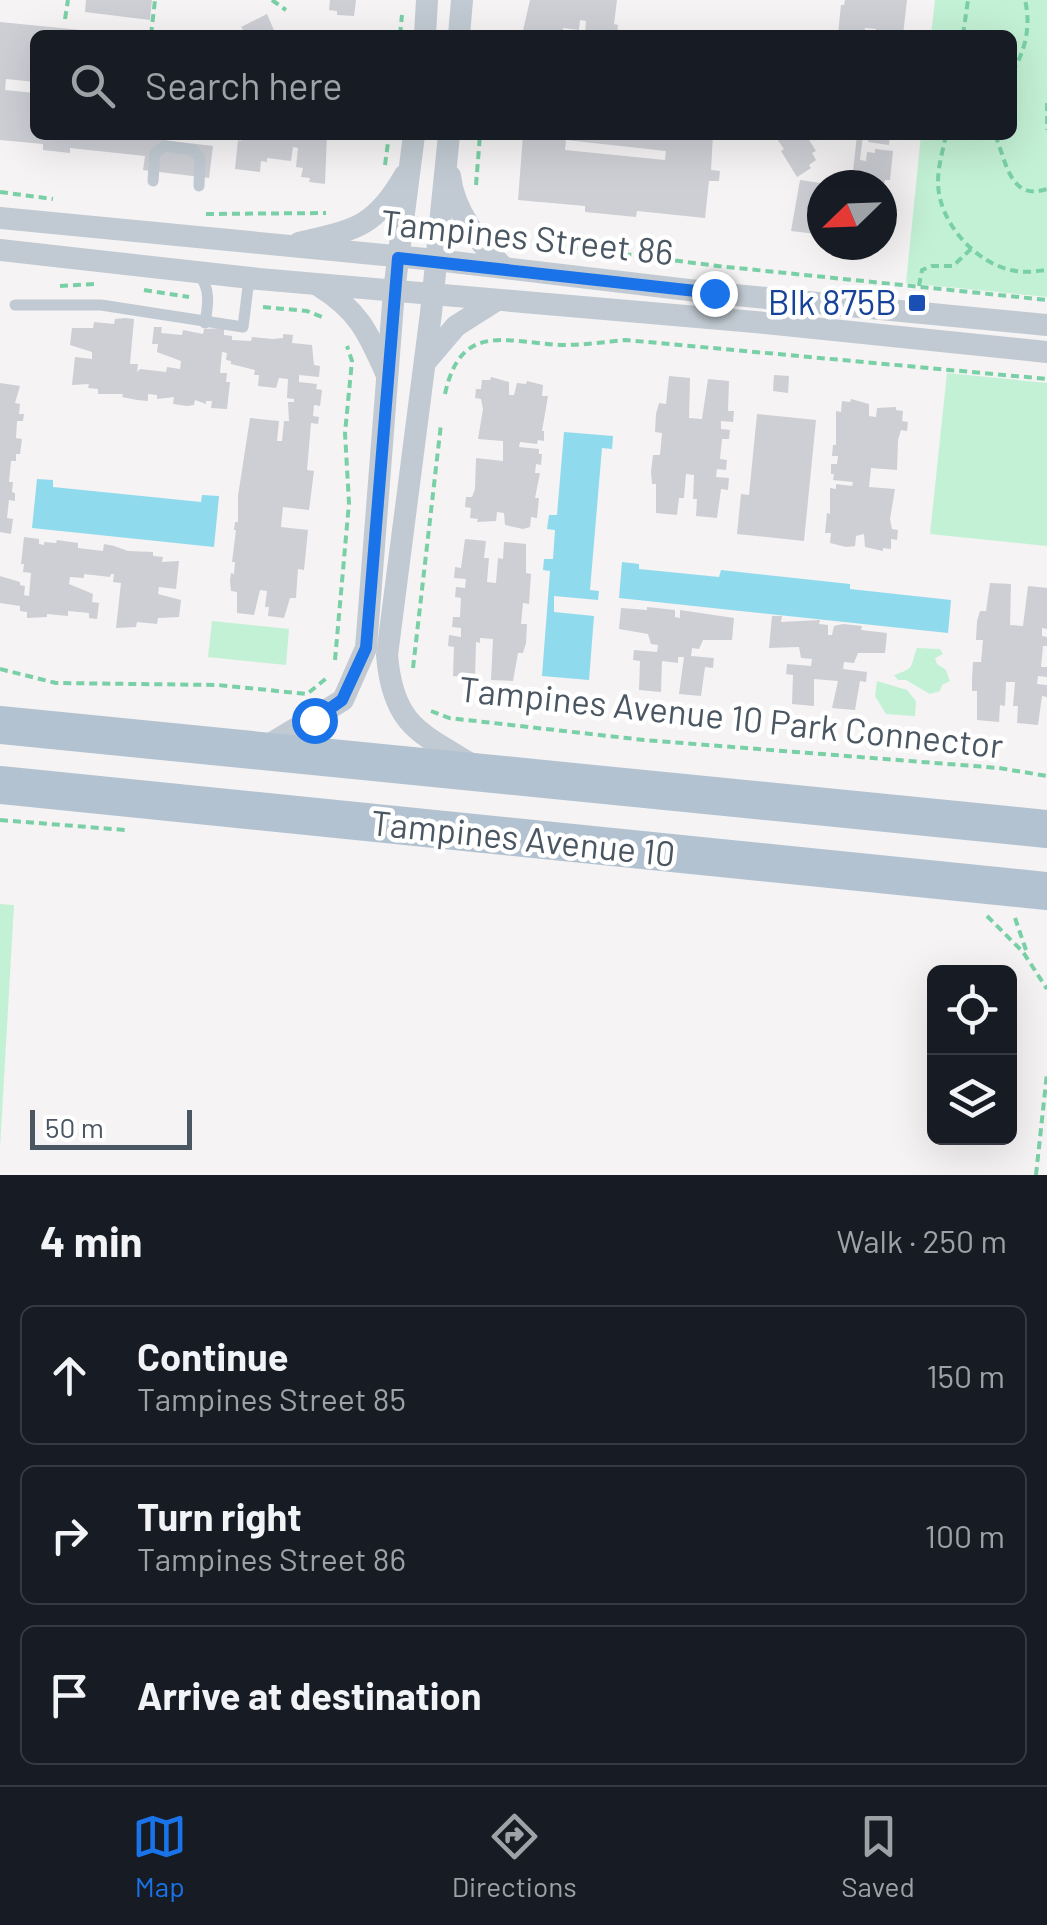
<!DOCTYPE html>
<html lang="en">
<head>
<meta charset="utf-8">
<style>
  :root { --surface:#171b24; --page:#20242c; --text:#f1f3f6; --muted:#9ea1a6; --line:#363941; --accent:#1a73e8 }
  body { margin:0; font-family:Barlow,sans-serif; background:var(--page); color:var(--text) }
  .controls { position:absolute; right:30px; bottom:30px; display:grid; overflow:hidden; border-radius:15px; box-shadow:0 10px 40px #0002 }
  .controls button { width:90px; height:90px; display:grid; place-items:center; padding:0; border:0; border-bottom:2px solid var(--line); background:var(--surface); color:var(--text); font:50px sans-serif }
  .compass { position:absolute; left:807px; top:170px; width:90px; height:90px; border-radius:50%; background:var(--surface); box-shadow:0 10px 40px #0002; rotate:247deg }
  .scale { position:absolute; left:30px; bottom:25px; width:162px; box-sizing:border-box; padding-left:10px; border:5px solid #4a5661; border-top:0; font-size:28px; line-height:35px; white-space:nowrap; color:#4a5661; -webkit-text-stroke:8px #fff; paint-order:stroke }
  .stop { position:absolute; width:30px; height:30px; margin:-22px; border:8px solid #1a73e8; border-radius:50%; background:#fff }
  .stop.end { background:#1a73e8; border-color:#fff; box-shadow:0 2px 10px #0008 }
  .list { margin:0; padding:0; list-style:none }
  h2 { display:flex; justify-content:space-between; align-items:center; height:130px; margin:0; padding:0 40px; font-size:42px }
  h2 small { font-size:32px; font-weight:400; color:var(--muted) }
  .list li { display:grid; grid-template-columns:65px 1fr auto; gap:30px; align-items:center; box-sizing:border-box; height:140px; margin:0 20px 20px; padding:0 20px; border:2px solid var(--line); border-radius:15px }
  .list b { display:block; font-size:38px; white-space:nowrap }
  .list p { margin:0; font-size:32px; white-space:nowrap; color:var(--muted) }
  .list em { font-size:32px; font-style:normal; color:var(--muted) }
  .icon { flex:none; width:55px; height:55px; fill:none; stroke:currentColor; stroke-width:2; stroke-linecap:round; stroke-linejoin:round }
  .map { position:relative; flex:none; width:1047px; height:1175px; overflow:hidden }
  .search { position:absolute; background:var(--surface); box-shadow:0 10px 40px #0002; left:30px; right:30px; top:30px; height:110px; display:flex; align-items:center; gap:25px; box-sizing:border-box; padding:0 35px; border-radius:15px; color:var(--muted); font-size:38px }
  .sheet { height:610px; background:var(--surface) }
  nav { display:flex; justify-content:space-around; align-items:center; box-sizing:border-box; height:140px; border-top:2px solid var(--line); background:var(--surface); font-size:28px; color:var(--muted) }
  nav a { display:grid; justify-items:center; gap:5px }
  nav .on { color:var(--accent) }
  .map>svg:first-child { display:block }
</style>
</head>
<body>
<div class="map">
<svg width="1047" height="1175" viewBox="0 0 1047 1175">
  <rect width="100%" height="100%" fill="#f5f3f3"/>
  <g fill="#c3f1d5">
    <polygon points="935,0 1047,0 1047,297 906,283 921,135 1012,135 1012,35 931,35"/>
    <polygon points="947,373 1047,383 1047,546 930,534"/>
    <polygon points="212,621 289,629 286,665 208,657"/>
    <path d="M 917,648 L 940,649 L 943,654 L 935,658 L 937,664 L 946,670 L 950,681 L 942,685 L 940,691 L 930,694 L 906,680 L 898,680 L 894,675 C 916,668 910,666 917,648 Z"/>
    <polygon points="877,681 907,690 916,701 915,716 886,714 875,696"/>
    <polygon points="0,904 14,905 0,1148"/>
  </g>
  <g fill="#90daee">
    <polygon points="564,432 613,436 612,449 602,448 590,590 599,591 598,600 554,596 554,612 594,616 589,680 542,676 550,571 543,570 544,559 553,559 555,530 547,529 549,515 557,515"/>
    <polygon points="37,479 53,480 53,487 201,502 202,495 219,496 214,547 32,528"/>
    <polygon points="622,562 639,564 639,569 719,577 721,570 850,584 850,589 951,600 948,633 619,598"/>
  </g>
  <g fill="#cdcfd5" fill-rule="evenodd">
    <polygon points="86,0 152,0 150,20 85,12"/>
    <polygon points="330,0 356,0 354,16 337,15 337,11 329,10"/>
    <polygon points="530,0 617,0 614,24 618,25 617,35 585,35 586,21 580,20 579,30 563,28 563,32 548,35 522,35"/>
    <polygon points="845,0 907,0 903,35 875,35 876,29 865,28 864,35 838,34 841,5 844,5"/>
    <polygon points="267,14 276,35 237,35 244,31 241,27"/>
    <polygon points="0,22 101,32 100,35 35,35 35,82 6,79 5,90 35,93 35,135 147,135 147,138 213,146 209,178 143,170 145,156 70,148 70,153 43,150 43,144 0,140"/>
    <polygon points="242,135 327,135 325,184 309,182 310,178 301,177 303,168 296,167 298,148 293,147 291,161 267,158 267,162 261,161 260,172 235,169 238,140 241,141"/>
    <path d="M 523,135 L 713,135 L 711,170 L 720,171 L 719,181 L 709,181 L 705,218 L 637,211 L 636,217 L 585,212 L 585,206 L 518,200 ZM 566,140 L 666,151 L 665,160 L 565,150 Z"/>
    <polygon points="780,135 806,135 816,151 812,153 816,160 809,165 811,168 797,177 781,151 784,149 777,139"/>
    <polygon points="857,135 863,135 860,160 866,161 867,152 875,153 875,149 893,151 890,180 885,180 884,185 833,185 834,178 852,180"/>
    <polygon points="869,135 890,135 889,145 868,142"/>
    <polygon points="800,180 821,183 822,225 817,225 816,234 791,231"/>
    <polygon points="125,318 134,319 130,364 138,364 137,372 140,369 166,372 167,367 180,369 181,361 157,352 158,344 152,344 154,327 162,327 161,333 182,335 183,330 203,334 204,329 224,328 224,335 232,336 232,340 251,341 252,337 273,339 283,338 283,334 293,335 292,343 312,345 314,365 320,366 319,377 299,375 299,382 317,384 316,389 322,390 320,406 314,405 313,416 319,417 318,424 311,423 307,470 314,471 309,510 283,507 281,527 308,530 304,570 298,569 296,598 290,598 284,618 268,616 269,607 265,607 267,591 260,590 254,615 237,613 237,592 231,591 230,581 231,573 234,574 235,562 232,562 236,530 234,530 235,522 238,522 238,496 250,418 279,421 277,441 282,441 284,421 289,421 288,402 294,402 294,399 287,398 288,379 279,378 276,388 258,386 259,375 254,375 255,370 231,364 231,361 226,360 227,353 222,352 220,373 227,373 226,382 230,382 227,409 211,408 212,401 206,401 206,404 195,400 194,405 187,406 173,404 174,397 157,399 157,395 148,394 148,401 137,400 122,397 123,394 98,394 98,389 88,388 89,384 72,385 75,357 92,359 92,352 70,345 72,328 93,328 94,322 114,324 115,319"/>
    <polygon points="774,375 789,376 788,393 773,391"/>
    <polygon points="669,376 690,378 689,418 702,419 708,379 729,381 728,411 734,411 733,422 721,421 721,429 730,430 729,439 722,439 720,459 727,460 726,470 717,469 716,477 729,478 728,490 721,489 717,518 696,516 697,499 693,499 694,475 686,474 684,498 679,498 677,515 656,513 656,484 652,484 651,472 653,455 660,455 662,433 655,432 656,414 659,403 666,404"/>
    <polygon points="491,377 509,382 509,395 514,395 517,383 526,384 527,381 543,385 542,396 548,396 542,431 544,431 544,441 538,440 537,444 520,442 519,447 539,449 539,454 542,454 541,465 536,464 535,473 540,473 535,498 539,498 537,518 531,517 530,527 523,529 505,525 504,513 497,512 496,521 477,522 478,519 470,518 471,508 465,507 466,497 472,497 475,489 476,458 503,461 503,441 478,439 483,409 481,399 475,398 476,389 481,389 482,380 490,380"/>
    <polygon points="0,383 20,386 15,403 20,404 19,414 24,414 23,421 17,421 16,438 22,439 20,454 16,454 16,461 11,461 9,482 13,482 12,492 15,493 15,501 9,500 7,518 13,519 11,534 0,532"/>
    <polygon points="851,399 869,404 869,416 876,417 877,408 896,407 896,410 903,411 902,421 908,422 907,431 901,430 898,440 897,470 871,468 869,487 895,489 890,519 892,529 898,530 897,540 891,539 891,549 883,548 883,551 865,547 864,534 856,536 855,546 846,547 830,543 831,533 825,533 827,513 830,514 830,488 836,489 836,484 852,486 853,482 833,480 834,474 831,474 831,464 837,464 838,456 832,456 833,445 836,445 836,411 841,412 842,401 850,402"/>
    <polygon points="757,414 816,420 804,541 737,534 741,494 749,495"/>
    <polygon points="24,537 39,539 39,544 44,545 44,542 56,543 57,540 78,543 78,548 103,551 104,544 114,546 128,551 153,552 153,556 163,557 162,562 179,561 176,589 159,587 158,594 181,600 179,617 158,618 157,624 137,622 136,627 116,628 121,583 113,582 114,574 111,574 110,577 84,574 84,578 70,577 69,584 93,594 92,602 99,603 97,619 89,618 89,613 68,611 68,616 47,614 47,617 27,618 27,612 20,611 20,606 0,603 0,576 20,582 20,585 25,586 24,595 29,596 31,573 23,572 24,564 21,564"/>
    <polygon points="465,539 486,541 484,558 489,558 487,582 496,583 498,558 503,559 504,542 526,544 526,573 531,574 529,604 523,603 521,624 527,624 526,643 523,653 518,653 513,681 491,680 493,639 480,638 480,643 476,642 475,678 453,676 454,647 448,646 449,635 461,637 461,628 452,627 453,617 460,617 461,598 455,597 456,587 465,588 466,579 454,578 455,567 461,568"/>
    <polygon points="990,583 1011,584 1010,625 1023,626 1028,586 1047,588 1047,629 1042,628 1042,636 1047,637 1047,646 1043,646 1041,667 1047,667 1047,677 1038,676 1037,684 1047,685 1047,697 1042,696 1038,725 1017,723 1018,706 1013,706 1015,682 1006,682 1005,706 1000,705 999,722 977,720 977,691 972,691 972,679 973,662 981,662 983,640 976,640 977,621 980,611 986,611"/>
    <polygon points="647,607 675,610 675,617 680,618 680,610 734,618 732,640 703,640 699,649 692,648 691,656 714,658 713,668 705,667 701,696 679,694 684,657 678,657 678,663 662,661 661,692 639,690 640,661 633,660 634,650 657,652 658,645 651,644 648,634 619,629 621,608 647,610"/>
    <polygon points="772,616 782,616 781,622 820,620 819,624 828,625 828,635 832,635 834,626 843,624 862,626 861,630 887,633 885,653 858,653 854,663 844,662 843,669 867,672 866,682 860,681 855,710 832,708 838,681 814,679 814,706 792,704 793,675 786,674 787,664 811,666 812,659 801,658 799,647 769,648"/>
  </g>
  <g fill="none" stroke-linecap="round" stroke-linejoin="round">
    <g stroke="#7ad0a6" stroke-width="4" stroke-dasharray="8 5" stroke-linecap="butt">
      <polyline points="272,0 286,10"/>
      <polyline points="65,19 68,0"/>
      <polyline points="151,35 155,0"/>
      <polyline points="400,35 402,15"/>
      <polyline points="963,35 968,0"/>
      <path d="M 1012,72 C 1026,50 1031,25 1025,0"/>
      <polyline points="1047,103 1047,130"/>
      <path d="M 946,135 C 943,150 938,166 938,182 C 938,222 976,265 1016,271 C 1026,273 1037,271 1047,270"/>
      <path d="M 995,135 C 1006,159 1009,202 1047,189"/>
      <polyline points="385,165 389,135"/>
      <polyline points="476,185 480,135"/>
      <polyline points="0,192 53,199"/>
      <polyline points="206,214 326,213"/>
      <polyline points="508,237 514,240 718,266 1047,300"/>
      <polyline points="60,286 95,284"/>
      <polyline points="919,286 922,270 932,266 953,266 971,249"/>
      <polyline points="144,290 189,297"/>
      <polyline points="263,307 307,311 322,317"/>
      <path d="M 445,394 C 461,320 507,343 563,345 C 584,345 605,342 626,340 L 1047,379"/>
      <polyline points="335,660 349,503 345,433 352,361 347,346"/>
      <polyline points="413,668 441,424"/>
      <polyline points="0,669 56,683 218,685 307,694 328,677"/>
      <polyline points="431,711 449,718 644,740 999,768 1047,776"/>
      <polyline points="0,820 125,830"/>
      <polyline points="987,916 1023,952 1047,989"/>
      <polyline points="1015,918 1026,950"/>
      <polyline points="1036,1175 1047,1073"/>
    </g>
    <g stroke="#c1cad2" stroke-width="11">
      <polyline points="153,181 155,153 165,146 193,150 200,158 199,186"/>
      <path d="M 199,275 C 211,289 208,305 205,323"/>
      <polyline points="15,305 101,305 243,327 248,287 256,282"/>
    </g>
    <g stroke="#c1cad2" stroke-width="22">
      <polyline points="425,35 427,0"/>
      <polyline points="459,35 462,0"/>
      <path d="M 449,135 L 431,313 L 387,655 C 393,726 420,733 476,767"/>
      <path d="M 450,176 C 454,212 479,242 503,267"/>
      <polyline points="0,218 436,260 714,293 1047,325"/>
      <path d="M 299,243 C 354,230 375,228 405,175"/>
      <polyline points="0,250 259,279 755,322 1047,352"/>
      <path d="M 319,286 C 358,310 368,332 386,373"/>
      <polyline points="427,360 456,326 497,300"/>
      <polyline points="262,749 343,700 366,648 394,291 414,135"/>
    </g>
    <g stroke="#b3c2d1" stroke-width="38">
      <polyline points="0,725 1047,829"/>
      <polyline points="0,785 1047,891"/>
    </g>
  </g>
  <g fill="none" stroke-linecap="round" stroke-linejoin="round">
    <polyline stroke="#1a73e8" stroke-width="12" points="314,720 342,700 366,648 398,258 714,293"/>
  </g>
  <rect fill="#1a4fb4" stroke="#fff" stroke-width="4" x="907" y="293" width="20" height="20" rx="5"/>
  <g text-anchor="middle" stroke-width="9" stroke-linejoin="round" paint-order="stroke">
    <g font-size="35" fill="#4a5661" stroke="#fff">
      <text transform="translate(527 238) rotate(6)" y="12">Tampines Street 86</text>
      <text transform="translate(731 718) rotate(6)" y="12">Tampines Avenue 10 Park Connector</text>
      <text transform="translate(523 839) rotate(6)" y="12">Tampines Avenue 10</text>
    </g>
    <g font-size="35" fill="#164399" stroke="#fff" text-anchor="end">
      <text x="897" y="315">Blk 875B</text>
    </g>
  </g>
</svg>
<div class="controls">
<button><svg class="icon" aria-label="locate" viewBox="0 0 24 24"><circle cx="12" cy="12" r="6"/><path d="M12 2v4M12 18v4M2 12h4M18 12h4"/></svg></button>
<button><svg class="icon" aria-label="layers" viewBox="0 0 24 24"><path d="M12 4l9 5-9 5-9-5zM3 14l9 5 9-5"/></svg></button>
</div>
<svg class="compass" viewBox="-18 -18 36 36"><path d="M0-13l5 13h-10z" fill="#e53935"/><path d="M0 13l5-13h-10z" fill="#9ea1a6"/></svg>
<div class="scale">50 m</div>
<div class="stop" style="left:314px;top:720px"></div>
<div class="stop end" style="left:714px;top:293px"></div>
<div class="search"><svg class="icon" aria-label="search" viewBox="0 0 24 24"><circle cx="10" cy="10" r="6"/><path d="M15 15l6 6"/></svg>Search here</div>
</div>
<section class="sheet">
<h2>4 min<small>Walk · 250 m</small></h2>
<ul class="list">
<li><svg class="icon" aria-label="ahead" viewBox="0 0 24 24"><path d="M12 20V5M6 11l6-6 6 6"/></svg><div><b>Continue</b><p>Tampines Street 85</p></div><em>150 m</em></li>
<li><svg class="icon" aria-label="right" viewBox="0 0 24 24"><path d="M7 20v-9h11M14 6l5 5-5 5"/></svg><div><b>Turn right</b><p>Tampines Street 86</p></div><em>100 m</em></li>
<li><svg class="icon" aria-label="arrive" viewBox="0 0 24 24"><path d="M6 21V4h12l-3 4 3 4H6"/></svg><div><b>Arrive at destination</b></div></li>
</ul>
</section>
<nav>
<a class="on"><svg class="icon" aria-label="map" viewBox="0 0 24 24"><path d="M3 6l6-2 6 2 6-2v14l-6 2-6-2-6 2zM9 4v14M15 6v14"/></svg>Map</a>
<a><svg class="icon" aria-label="directions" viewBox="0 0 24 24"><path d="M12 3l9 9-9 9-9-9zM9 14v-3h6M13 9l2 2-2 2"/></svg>Directions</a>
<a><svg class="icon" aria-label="saved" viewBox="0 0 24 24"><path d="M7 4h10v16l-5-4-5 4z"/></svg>Saved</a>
</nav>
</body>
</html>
